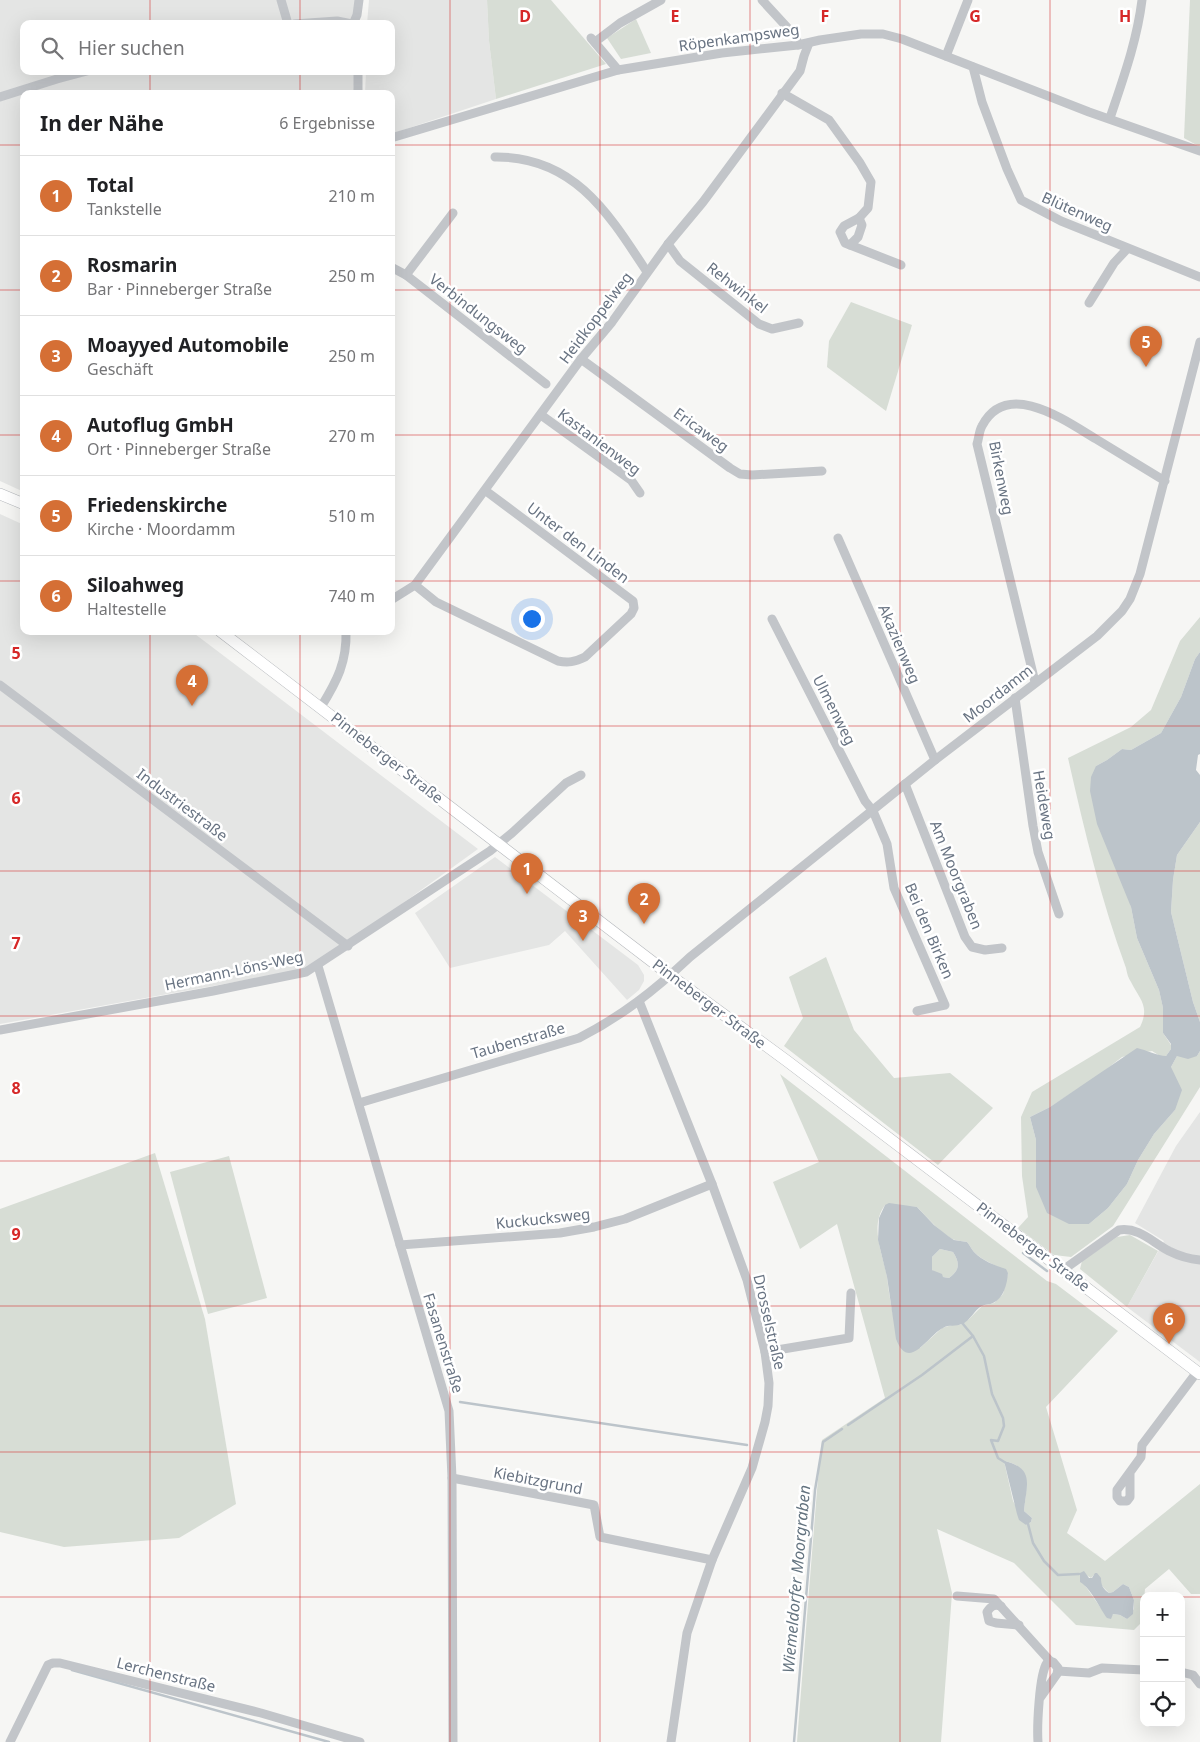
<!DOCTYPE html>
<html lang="de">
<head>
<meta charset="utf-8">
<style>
  :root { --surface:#fff; --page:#f2f2f2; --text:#202124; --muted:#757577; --line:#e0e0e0; --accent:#d56f35 }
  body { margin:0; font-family:"Noto Sans",sans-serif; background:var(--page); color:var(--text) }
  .controls { position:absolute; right:15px; bottom:15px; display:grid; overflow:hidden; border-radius:10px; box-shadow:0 5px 20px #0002 }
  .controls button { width:45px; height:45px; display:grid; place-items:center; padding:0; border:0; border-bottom:1px solid var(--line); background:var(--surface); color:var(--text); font:25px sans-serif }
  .you { position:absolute; left:531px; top:618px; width:18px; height:18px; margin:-12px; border:4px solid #fff; border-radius:50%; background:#1a73e8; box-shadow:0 0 0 8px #1a73e833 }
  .badge { display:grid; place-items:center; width:32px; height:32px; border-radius:50%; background:var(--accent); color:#fff; font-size:16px; font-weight:700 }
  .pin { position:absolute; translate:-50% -41px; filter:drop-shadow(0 1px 2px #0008) }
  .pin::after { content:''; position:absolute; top:26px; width:18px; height:15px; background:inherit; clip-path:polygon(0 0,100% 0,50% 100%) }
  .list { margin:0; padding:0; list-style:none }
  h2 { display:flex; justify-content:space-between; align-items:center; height:65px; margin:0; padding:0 20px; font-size:21px }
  h2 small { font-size:16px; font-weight:400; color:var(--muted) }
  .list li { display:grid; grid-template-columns:32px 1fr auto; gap:15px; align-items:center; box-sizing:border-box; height:80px; padding:0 20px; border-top:1px solid var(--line) }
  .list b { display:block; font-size:19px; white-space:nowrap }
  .list p { margin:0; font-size:16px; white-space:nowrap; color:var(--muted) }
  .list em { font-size:16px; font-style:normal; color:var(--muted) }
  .icon { flex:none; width:28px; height:28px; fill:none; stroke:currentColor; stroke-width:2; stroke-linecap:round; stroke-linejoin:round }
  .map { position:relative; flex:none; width:1200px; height:1742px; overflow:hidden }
  .search { position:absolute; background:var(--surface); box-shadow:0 5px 20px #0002; left:20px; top:20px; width:375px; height:55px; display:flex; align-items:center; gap:12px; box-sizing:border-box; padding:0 18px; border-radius:10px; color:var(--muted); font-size:19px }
  .panel { position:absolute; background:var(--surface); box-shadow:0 5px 20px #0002; left:20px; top:90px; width:375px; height:545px; border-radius:10px }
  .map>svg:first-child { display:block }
</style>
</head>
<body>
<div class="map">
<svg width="1200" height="1742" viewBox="0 0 1200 1742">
  <rect width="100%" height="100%" fill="#f6f6f4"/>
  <g fill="#e4e5e4">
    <polygon points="0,0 356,0 356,24 24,24 24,71 355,71 354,94 24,94 24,492 0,481"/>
    <polygon points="369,0 487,0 489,41 496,99 391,134 391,94 365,94 366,71 391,71 391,24 367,24"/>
    <polygon points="0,514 24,525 24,631 191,631 478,849 313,968 0,1024"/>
    <polygon points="495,857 638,965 644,975 644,981 639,990 627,1000 565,931 549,945 450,968 415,913"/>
    <polygon points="1200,1112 1200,1362 1127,1307 1164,1241 1135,1223 1176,1146"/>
  </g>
  <g fill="#d7ddd5" fill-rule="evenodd">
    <polygon points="487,0 551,0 606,64 496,99 489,41"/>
    <polygon points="1190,0 1200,0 1200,147 1184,138"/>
    <polygon points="636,19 651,53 621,59 607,38"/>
    <polygon points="851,302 912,325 886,411 827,367 829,341"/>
    <path d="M 1200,617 L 1200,652 L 1195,659 L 1181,697 L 1161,733 L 1131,750 L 1122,749 L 1107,760 L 1096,766 L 1131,907 L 1137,938 L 1159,990 L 1163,1008 L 1163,1033 L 1171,1045 L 1171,1049 L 1166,1056 L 1160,1056 L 1152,1051 L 1122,1057 L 1099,1075 L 1050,1107 L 1030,1117 L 1036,1140 L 1037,1163 L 1089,1224 L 1108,1208 L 1127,1184 L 1138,1160 L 1154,1134 L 1175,1110 L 1171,1067 L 1177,1056 L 1197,1056 L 1200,1051 L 1200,1087 L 1113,1226 L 1071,1257 L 1054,1255 L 1018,1228 L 1028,1217 L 1022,1176 L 1021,1117 L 1032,1092 L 1140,1027 C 1150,1006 1140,1000 1131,982 C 1128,978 1127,973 1126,968 C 1101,900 1084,829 1068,758 L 1131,727 L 1151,710 L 1180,641 Z"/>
    <polygon points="1200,822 1200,1022 1193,1002 1171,912 1173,880 1177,855"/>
    <polygon points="826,957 854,1030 894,1078 950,1073 993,1108 938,1165 784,1046 803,1018 789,977"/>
    <path d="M 780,1074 L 1047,1281 L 1056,1284 L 1118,1331 L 1046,1407 L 1077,1510 L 1067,1533 L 1105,1561 L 1200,1484 L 1200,1594 L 1191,1594 L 1169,1569 L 1145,1589 L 1142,1622 L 1134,1630 L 1076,1625 L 1014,1563 L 937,1529 L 952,1593 L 941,1742 L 797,1742 L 817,1490 L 822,1440 L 885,1398 L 837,1224 L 800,1249 L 773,1182 L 819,1162 ZM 885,1205 L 917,1207 C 926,1216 943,1236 955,1240 C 958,1241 963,1241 967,1242 C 970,1245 971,1249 974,1252 C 984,1262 997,1265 1008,1273 L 1003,1294 L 994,1303 L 982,1306 L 969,1319 L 960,1325 L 952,1325 L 942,1328 L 920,1348 L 895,1332 L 896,1328 C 892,1311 889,1295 887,1277 C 883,1254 869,1227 885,1205 ZM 1004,1461 C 1034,1467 1026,1488 1024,1511 L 1032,1518 L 1031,1522 L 1026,1525 L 1013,1501 ZM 1086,1575 L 1091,1578 L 1094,1575 L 1103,1587 L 1109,1593 L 1113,1592 L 1123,1584 L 1129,1587 L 1134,1600 L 1134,1609 L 1127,1619 L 1120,1615 L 1113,1614 L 1111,1616 L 1105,1614 L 1084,1584 Z"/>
    <polygon points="155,1153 205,1319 236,1504 179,1538 64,1547 0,1532 0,1209"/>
    <polygon points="229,1156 267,1298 208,1314 170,1172"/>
    <polygon points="1130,1235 1158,1251 1127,1307 1080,1269 1082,1261 1117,1237"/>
    <path d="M 940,1249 L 953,1252 C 960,1263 960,1270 949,1278 L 943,1277 L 932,1270 L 932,1257 Z"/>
  </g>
  <g fill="#bcc4ca" fill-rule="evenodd">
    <path d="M 1200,652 L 1200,754 L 1198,755 L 1196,770 L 1200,775 L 1200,822 L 1177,855 L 1173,880 L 1171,912 L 1193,1002 L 1200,1022 L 1200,1051 L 1197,1056 L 1188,1059 L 1177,1056 L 1171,1067 L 1182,1090 L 1175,1110 L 1154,1134 L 1138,1160 L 1127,1184 L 1108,1208 L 1089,1224 L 1069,1224 L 1047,1213 L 1036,1187 L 1036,1140 L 1030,1117 L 1050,1107 L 1137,1048 C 1146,1050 1158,1056 1166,1056 L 1171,1049 L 1171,1044 L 1163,1033 L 1163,1008 L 1159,990 L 1137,938 L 1131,907 L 1097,824 L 1090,791 L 1091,777 L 1096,766 L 1107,760 L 1122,749 L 1131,750 L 1161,733 L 1181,697 L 1195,659 Z"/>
    <path d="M 889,1203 L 917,1207 L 934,1225 L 948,1236 L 954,1240 L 967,1242 C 970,1245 971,1249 974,1252 C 983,1261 994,1265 1006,1269 L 1008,1273 C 1007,1284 1004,1298 993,1303 C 990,1305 985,1304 982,1306 C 974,1310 970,1321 962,1324 C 956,1327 949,1324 943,1328 C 928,1335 909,1373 896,1339 L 887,1277 L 878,1240 L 879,1218 L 885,1205 ZM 940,1249 L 953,1252 C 960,1263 960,1270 949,1278 L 943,1277 L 942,1274 L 932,1270 L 932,1257 Z"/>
    <path d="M 1004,1461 C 1036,1468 1026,1486 1024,1511 L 1032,1518 L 1031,1522 L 1026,1525 L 1019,1520 L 1017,1514 Z"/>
    <path d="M 1084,1571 L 1089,1578 L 1092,1578 L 1095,1573 L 1097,1573 L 1101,1578 C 1101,1585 1103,1589 1109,1593 L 1113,1592 L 1123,1584 L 1129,1587 L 1134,1600 L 1133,1614 L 1127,1619 L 1120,1615 L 1113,1614 L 1111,1619 L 1107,1618 C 1100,1609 1091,1588 1080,1582 L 1080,1573 Z"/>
  </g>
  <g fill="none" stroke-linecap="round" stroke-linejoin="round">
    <g stroke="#bcc4ca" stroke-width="2.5">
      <polyline points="1023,1253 1047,1271"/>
      <polyline points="963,1321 963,1324 973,1336 984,1356 992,1394 1003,1418 1004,1426 998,1441 991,1440 998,1458 1006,1463"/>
      <polyline points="460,1402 747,1445"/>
      <polyline points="848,1425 922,1375 973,1336"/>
      <polyline points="1027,1520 1033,1543 1044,1561 1058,1575 1079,1574"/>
      <polyline points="72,1670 329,1742"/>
      <polyline points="794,1742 815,1490 823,1442 842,1429"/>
    </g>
    <defs>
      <g id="major">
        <polyline points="0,494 24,504"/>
        <polyline points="220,631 671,976 787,1061 1200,1374"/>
      </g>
    </defs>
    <use href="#major" stroke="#b4b7bb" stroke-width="12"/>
    <g stroke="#c2c5c9" stroke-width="9">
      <polyline points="281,0 288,24"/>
      <polyline points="762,0 796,37 798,45"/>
      <polyline points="294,24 337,21 352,24"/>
      <polyline points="353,24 357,15 359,0"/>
      <polyline points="591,38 618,70"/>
      <polyline points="595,42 620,23 661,0"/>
      <polyline points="946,56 968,0"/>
      <polyline points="973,67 982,102 1007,169 1021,200 1061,221 1200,277"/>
      <polyline points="782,93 829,120 860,163 871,182 868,208 859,218 844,226 840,232 845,243 901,265"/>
      <polyline points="358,94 358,71"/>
      <polyline points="0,97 57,79 87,71"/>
      <path d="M 1110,118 C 1123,79 1137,41 1142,0"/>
      <polyline points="391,138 618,70 722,53 798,45 820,40 861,34 883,34 902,39 1089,112 1200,151"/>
      <path d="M 495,157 C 574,156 609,214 647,272"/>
      <polyline points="668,244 680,261 759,324 772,329 799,323"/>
      <polyline points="850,245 858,237 862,225 859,218"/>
      <polyline points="391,267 406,275 546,384"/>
      <polyline points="406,275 453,213"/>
      <polyline points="1089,303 1114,263 1127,249"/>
      <polyline points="581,359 730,468 740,474 752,475 822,471"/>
      <polyline points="541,415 631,480 640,493"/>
      <polyline points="838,538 935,760"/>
      <path d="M 415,585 L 436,602 L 558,661 C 568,663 575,662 585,657 L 631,614 L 634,608 L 633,601 L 486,491"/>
      <polyline points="391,600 415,585 581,359 612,322 668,244 703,202 800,71 804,56 809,43"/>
      <polyline points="772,619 865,801 873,811 887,844 894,888 945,1005 917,1011"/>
      <path d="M 1035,682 L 977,444 C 979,438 979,431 982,426 C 1007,378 1066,421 1096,439 C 1119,453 1142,467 1165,481"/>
      <polyline points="0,685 348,946"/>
      <polyline points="1015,698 1033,826 1038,852 1059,914"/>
      <path d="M 321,707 C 337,681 347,662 346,631"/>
      <polyline points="905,784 965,937 972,947 985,950 1002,948"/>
      <polyline points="318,966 449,1411 452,1478 453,1742"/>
      <polyline points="639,1001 712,1184 747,1280 765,1352 769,1383 768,1406 765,1422 752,1468 712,1560 687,1633 671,1742"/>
      <polyline points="0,1030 213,991 306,972 490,851 512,833 566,783 581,775"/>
      <path d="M 359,1103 L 579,1038 C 622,1016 655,990 690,957 L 935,760 L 1097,636 L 1122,611 L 1130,599 L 1140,574 L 1200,342"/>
      <polyline points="400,1245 560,1233 594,1227 625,1219 712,1184"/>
      <path d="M 1063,1270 L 1119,1230 C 1139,1227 1152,1242 1169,1251 C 1179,1256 1189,1259 1200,1260"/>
      <polyline points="765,1352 849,1338 851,1293"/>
      <polyline points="1130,1474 1130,1497 1127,1501 1120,1501 1117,1497 1117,1490 1141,1457 1142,1445 1197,1372"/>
      <polyline points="452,1478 594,1505 600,1537 712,1560"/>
      <polyline points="957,1596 994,1599 1051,1662"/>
      <path d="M 1001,1606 C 994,1604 991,1606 987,1612 L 989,1621 L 996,1623 L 1019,1625"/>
      <polyline points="1058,1671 1089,1673 1102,1668 1144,1670"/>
      <polyline points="1181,1672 1193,1675 1200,1684"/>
      <polyline points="10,1742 48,1665 53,1663 60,1663 261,1713 360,1742"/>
      <path d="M 1038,1742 C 1037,1728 1039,1674 1047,1663 L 1053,1662 L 1058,1668 L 1057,1674 L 1040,1698"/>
    </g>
    <use href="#major" stroke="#fff" stroke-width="11"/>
  </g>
  <path fill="none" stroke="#d62828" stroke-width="1" stroke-opacity="0.55" d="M 150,0 L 150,24M 300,0 L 300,24M 450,0 L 450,1742M 600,0 L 600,1742M 750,0 L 750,1742M 900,0 L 900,1742M 1050,0 L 1050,1742M 150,71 L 150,94M 300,71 L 300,94M 0,145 L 24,145M 391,145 L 1200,145M 0,290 L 24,290M 391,290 L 1200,290M 0,435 L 24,435M 391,435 L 1200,435M 0,581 L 24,581M 391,581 L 1200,581M 150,631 L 150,1742M 300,631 L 300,1742M 0,726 L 1200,726M 0,871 L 1200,871M 0,1016 L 1200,1016M 0,1161 L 1200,1161M 0,1306 L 1200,1306M 0,1452 L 1200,1452M 0,1597 L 1144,1597M 1181,1597 L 1200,1597"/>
  <g text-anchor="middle" stroke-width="5" stroke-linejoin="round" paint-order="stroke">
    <g font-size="15" fill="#687382" stroke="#fff">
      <text transform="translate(739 38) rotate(-8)" y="5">Röpenkampsweg</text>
      <text transform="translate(1077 212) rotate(24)" y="5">Blütenweg</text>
      <text transform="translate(737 288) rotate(38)" y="5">Rehwinkel</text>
      <text transform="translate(478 314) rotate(38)" y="5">Verbindungsweg</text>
      <text transform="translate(596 318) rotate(-53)" y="5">Heidkoppelweg</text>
      <text transform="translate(701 430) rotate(36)" y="5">Ericaweg</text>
      <text transform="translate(599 442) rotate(37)" y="5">Kastanienweg</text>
      <text transform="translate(1001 478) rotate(79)" y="5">Birkenweg</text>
      <text transform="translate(578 543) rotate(37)" y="5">Unter den Linden</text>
      <text transform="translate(899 644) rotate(67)" y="5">Akazienweg</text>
      <text transform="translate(998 694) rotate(-38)" y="5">Moordamm</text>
      <text transform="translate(834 710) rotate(63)" y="5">Ulmenweg</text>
      <text transform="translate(387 758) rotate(38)" y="5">Pinneberger Straße</text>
      <text transform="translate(182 805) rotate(37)" y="5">Industriestraße</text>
      <text transform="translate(1044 805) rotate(80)" y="5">Heideweg</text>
      <text transform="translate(956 875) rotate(68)" y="5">Am Moorgraben</text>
      <text transform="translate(929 931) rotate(67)" y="5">Bei den Birken</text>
      <text transform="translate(234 971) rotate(-12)" y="5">Hermann-Löns-Weg</text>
      <text transform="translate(709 1004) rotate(37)" y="5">Pinneberger Straße</text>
      <text transform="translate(518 1041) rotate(-16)" y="5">Taubenstraße</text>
      <text transform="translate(543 1219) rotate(-6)" y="5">Kuckucksweg</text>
      <text transform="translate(1033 1247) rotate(37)" y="5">Pinneberger Straße</text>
      <text transform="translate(769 1322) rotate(77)" y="5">Drosselstraße</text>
      <text transform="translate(443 1343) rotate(73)" y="5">Fasanenstraße</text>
      <text transform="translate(538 1481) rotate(11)" y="5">Kiebitzgrund</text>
      <text transform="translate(166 1675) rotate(14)" y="5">Lerchenstraße</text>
    </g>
    <g font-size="16" font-style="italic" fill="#63737f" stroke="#fff">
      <text transform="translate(796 1579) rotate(-85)" y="6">Wiemeldorfer Moorgraben</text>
    </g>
  </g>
  <g font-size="16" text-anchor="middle" font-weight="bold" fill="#d62828" stroke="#fff" stroke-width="5" stroke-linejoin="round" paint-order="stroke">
    <text x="525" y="22">D</text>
    <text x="675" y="22">E</text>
    <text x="825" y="22">F</text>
    <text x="975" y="22">G</text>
    <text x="1125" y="22">H</text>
    <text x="16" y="659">5</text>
    <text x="16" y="804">6</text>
    <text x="16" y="949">7</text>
    <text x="16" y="1094">8</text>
    <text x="16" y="1240">9</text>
  </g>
</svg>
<div class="controls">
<button>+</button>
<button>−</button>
<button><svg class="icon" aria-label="locate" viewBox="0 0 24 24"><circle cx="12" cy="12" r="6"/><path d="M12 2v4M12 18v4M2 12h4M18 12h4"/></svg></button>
</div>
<div class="you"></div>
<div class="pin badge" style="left:527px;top:894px">1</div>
<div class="pin badge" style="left:644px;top:924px">2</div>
<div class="pin badge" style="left:583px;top:941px">3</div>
<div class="pin badge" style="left:192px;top:706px">4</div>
<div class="pin badge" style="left:1146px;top:367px">5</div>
<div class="pin badge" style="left:1169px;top:1344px">6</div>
<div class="search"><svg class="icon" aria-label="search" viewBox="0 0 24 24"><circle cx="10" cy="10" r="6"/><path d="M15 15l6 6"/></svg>Hier suchen</div>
<section class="panel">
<h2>In der Nähe<small>6 Ergebnisse</small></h2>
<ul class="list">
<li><span class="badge">1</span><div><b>Total</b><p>Tankstelle</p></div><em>210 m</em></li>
<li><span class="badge">2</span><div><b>Rosmarin</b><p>Bar · Pinneberger Straße</p></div><em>250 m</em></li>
<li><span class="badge">3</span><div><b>Moayyed Automobile</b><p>Geschäft</p></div><em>250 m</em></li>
<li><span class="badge">4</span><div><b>Autoflug GmbH</b><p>Ort · Pinneberger Straße</p></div><em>270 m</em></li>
<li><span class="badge">5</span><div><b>Friedenskirche</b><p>Kirche · Moordamm</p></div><em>510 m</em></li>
<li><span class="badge">6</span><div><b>Siloahweg</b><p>Haltestelle</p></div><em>740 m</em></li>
</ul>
</section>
</div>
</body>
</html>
